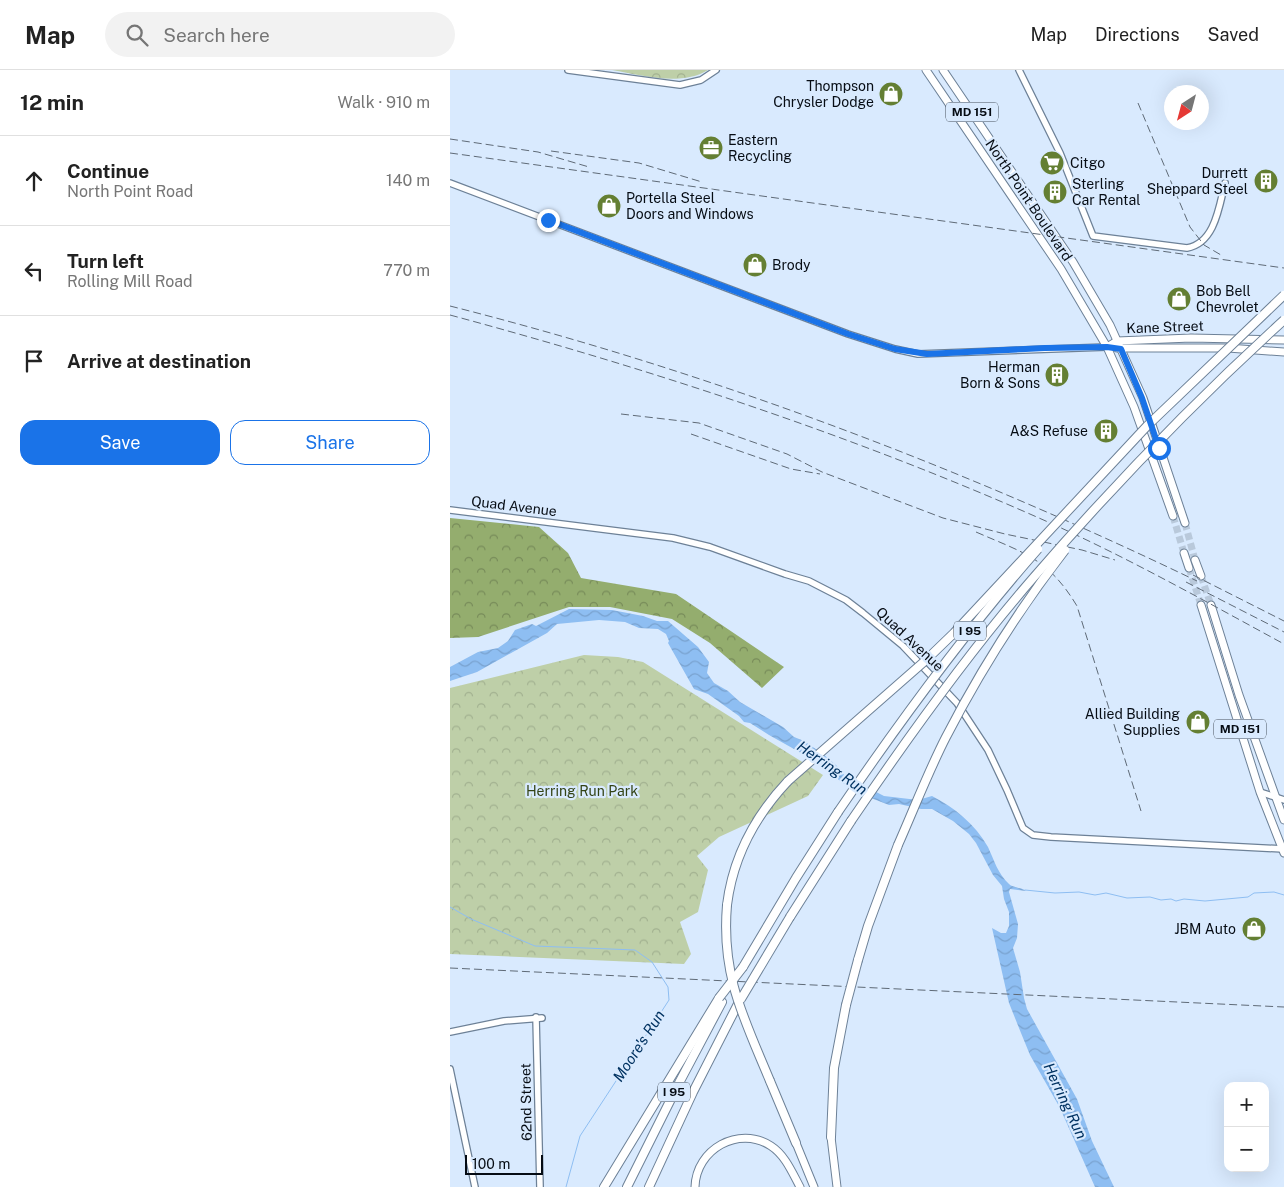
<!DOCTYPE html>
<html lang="en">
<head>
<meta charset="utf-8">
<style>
  :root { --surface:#fff; --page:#f2f2f2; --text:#222; --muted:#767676; --line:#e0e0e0; --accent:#1a73e8 }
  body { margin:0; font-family:"Public Sans",sans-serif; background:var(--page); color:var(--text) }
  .controls { position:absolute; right:15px; bottom:15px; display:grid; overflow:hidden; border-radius:10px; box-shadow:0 5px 20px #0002 }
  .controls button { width:45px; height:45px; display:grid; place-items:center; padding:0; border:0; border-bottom:1px solid var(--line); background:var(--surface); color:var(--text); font:25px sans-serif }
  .compass { position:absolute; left:714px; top:15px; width:45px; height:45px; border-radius:50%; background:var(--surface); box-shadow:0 5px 20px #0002; rotate:216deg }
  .scale { position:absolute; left:15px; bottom:12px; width:78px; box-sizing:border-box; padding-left:5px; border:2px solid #060c14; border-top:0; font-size:14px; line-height:18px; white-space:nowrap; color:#060c14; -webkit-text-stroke:4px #d9eafe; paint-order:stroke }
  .stop { position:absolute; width:15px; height:15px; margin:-11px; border:4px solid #1a73e8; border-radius:50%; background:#fff }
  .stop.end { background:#1a73e8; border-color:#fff; box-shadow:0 1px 5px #0008 }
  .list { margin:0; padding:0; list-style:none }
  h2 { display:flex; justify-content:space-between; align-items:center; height:65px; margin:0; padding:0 20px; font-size:21px }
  h2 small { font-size:16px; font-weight:400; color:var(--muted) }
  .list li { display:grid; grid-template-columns:32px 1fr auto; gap:15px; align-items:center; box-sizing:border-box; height:90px; padding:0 20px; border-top:1px solid var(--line) }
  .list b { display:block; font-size:19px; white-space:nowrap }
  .list p { margin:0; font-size:16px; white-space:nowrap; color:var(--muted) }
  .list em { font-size:16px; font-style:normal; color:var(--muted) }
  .actions { display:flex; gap:10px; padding:15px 20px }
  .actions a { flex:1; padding:11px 0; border:1px solid var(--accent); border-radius:15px; text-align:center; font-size:18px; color:var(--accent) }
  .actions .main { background:var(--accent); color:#fff }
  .icon { flex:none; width:28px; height:28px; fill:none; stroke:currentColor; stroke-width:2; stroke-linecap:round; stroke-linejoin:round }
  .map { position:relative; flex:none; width:834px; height:1117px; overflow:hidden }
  header { display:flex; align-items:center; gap:30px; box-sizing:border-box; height:70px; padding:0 25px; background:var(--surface); border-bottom:1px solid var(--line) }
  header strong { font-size:24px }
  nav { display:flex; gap:28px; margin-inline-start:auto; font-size:18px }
  .search { width:350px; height:45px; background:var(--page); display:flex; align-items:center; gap:12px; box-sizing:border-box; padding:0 18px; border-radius:28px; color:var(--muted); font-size:19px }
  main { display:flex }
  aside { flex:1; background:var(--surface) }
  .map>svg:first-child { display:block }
</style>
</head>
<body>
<header>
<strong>Map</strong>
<div class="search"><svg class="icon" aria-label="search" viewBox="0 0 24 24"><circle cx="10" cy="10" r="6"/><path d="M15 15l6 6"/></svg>Search here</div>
<nav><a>Map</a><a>Directions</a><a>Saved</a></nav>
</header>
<main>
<aside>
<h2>12 min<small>Walk · 910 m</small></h2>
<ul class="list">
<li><svg class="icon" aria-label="ahead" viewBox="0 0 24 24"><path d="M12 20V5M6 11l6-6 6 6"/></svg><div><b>Continue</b><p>North Point Road</p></div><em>140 m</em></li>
<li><svg class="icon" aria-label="left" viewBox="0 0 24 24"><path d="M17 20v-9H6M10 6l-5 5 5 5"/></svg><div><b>Turn left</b><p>Rolling Mill Road</p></div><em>770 m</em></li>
<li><svg class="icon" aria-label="arrive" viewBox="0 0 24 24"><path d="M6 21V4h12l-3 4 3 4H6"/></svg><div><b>Arrive at destination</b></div></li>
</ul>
<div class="actions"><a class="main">Save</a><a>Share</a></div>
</aside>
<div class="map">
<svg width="834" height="1117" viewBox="0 0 834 1117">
  <defs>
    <pattern id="forest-crowns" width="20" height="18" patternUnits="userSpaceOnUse" patternTransform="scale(1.25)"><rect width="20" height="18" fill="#94ad6e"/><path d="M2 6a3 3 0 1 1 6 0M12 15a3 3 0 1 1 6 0" fill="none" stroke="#778b59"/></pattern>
    <pattern id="park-crowns" width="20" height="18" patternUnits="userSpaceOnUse" patternTransform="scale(1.25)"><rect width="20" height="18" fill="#becfa8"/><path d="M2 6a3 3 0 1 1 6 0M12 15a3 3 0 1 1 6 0" fill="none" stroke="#a2b190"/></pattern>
    <pattern id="water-waves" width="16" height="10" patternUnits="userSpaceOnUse" patternTransform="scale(1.25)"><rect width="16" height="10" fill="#8ebef2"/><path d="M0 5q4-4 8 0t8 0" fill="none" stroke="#79a2cf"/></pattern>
  </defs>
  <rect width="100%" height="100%" fill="#d9eafe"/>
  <polygon fill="url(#forest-crowns)" points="0,448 89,457 118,483 131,508 226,524 334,597 312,618 260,573 222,549 160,537 119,537 28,567 0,568"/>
  <g fill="url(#park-crowns)">
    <path d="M 162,0 L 258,0 C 230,17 192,5 162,0 Z"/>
    <polygon points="134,585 168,587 193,592 373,705 358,726 269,767 247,786 258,800 248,842 230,852 241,884 234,894 0,884 0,618"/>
  </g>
  <path fill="url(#water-waves)" d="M 119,539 L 162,540 L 193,546 L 207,551 L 218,551 L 248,577 L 259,592 L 257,603 L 264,613 L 278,621 L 290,632 L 333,657 L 344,667 L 354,671 L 373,684 L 387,696 L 395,706 L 434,726 L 468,730 L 482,726 C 505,738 525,754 538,777 C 544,790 548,804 559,814 C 563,818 571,817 576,821 L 560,819 L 559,822 L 568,854 L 567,868 L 563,878 L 570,902 L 574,928 L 577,939 L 627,1029 L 642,1071 L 664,1117 L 645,1117 L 610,1038 L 580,985 L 571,963 L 559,933 L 542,858 L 551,863 L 556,863 L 559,856 L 559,842 L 554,829 L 552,816 L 543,805 L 526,773 L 519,764 L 503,751 L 482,739 L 471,739 L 449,734 L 439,735 L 421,728 L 391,712 L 375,697 L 344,679 L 319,665 L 300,653 L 294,652 L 289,646 L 258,624 L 244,619 L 218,573 L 219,571 L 216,564 L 208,559 L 189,558 L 175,552 L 149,550 L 107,554 L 97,563 L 27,602 L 0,611 L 0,597 L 28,582 L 48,578 L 58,571 L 65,560 L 82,554 L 86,556 Z"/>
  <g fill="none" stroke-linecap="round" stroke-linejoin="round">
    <g stroke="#8ebef2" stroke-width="1">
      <polyline points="575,820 605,823 629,822 645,825 656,823 677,828 700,827 711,830 721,829 726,831 734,829 755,831 798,827 804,823 824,822 834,825"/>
      <polyline points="0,837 21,849 85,876 185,880 202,892 218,917 219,930 130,1066 116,1117"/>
    </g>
    <g stroke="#b9c9db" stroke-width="7" stroke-dasharray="7 3.5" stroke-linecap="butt">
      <polyline points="723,446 734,483"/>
      <polyline points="735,453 745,490"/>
      <polyline points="739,498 751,535"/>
      <polyline points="751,506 761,535"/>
    </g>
    <defs>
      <g id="minor">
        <polyline points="118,0 230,15 251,10 266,0"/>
        <path d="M 569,0 L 610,83 L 643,166 L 737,178 C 765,173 769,137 775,113"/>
        <polyline points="0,113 398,264 445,279 468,284 657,277"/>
        <polyline points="0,440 223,468 260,477 335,504 359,511 396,530 413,543 453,576 507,633 538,680 557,720 573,758 583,765 601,767 834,779"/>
        <polyline points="810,722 834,730"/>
        <polyline points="86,947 90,1117"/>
        <polyline points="0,962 54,951 92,948"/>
        <polyline points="0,999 25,1117"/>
      </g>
      <g id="major">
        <polyline points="476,0 611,199 657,277 684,337 723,446"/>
        <polyline points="493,0 623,192 660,255 693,328 735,453"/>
        <polyline points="657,277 667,271 741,268 834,270"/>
        <polyline points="667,278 778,278 834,282"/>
        <polyline points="734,483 739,498"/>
        <polyline points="745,490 751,506"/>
        <polyline points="751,535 810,722 834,783"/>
        <polyline points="761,535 789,625 834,750"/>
        <polyline points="381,1067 387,1117"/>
        <polyline points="346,1073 364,1117"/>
        <path d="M 245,1117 C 246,1079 289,1055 321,1076 C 335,1085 342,1102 350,1117"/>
      </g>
      <g id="highway">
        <path d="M 277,835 C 283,787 305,746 338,711"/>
        <polyline points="340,847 401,751"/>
        <polyline points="408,890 418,856 448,775"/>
        <polyline points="293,897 346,808 388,742"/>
        <polyline points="320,1011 346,1073"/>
        <polyline points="381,1067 384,998 396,935"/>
        <polyline points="154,1117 269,928"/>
        <polyline points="177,1117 229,1013 272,932"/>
        <polyline points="199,1117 243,1022 290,930"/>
      </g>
    </defs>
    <use href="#minor" stroke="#6d8197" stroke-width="8"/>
    <use href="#major" stroke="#6d8197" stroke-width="9"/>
    <use href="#highway" stroke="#6d8197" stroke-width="10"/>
    <use href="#minor" stroke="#fff" stroke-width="5.5"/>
    <use href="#major" stroke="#fff" stroke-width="7"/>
    <use href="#highway" stroke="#fff" stroke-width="8"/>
    <g stroke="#5f6a77" stroke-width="1" stroke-dasharray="8 4" stroke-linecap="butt">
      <polyline points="688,33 740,157 754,175 771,185"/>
      <polyline points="0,69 88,82 139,97"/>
      <polyline points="101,81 189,93 252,112"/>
      <polyline points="0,83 834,198"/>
      <path d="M 0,236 C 257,301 508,396 747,511"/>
      <path d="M 0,245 C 200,299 399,364 589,448 C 673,485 753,530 834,574"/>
      <polyline points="171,344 249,353 337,384 372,402 493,448 555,464 632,480 665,490"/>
      <polyline points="241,364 341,399 370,404"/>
      <path d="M 526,462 C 574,483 598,488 627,536 L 691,741"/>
      <polyline points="743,505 834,551"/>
      <polyline points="736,512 834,562"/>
      <polyline points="0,898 834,937"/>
    </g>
    <defs>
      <g id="highway-bridge">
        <polyline points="338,711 476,590 504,563 697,356 834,225"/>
        <path d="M 388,742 C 450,651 515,562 588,479"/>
        <path d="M 401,751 C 458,667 518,583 584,507 C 663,416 746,330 834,250"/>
        <path d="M 448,775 C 464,739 478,702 496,667 C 530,601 570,538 615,480"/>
        <path d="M 277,835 C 271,906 294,948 320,1011"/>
        <polyline points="269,928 293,897"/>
        <polyline points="291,929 340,847"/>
        <polyline points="396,935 408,890"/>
      </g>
    </defs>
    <use href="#highway-bridge" stroke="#6d8197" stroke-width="10" stroke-linecap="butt"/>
    <use href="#highway-bridge" stroke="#fff" stroke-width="8"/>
  </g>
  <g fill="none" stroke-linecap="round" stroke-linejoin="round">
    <polyline stroke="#1a73e8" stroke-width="6" points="98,150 398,264 445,279 477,284 595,278 657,277 671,279 692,328 709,378"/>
  </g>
  <defs>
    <symbol id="shop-disc" viewBox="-11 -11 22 22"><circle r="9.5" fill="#647f33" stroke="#d9eafe"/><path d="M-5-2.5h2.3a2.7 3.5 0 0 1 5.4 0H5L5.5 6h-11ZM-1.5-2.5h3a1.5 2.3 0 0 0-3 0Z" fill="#fff"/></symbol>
    <symbol id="office-disc" viewBox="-11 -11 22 22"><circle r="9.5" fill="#647f33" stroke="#d9eafe"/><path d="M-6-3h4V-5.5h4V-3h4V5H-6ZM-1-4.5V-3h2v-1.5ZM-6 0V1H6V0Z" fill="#fff"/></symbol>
    <symbol id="supermarket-disc" viewBox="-11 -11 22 22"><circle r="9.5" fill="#647f33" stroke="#d9eafe"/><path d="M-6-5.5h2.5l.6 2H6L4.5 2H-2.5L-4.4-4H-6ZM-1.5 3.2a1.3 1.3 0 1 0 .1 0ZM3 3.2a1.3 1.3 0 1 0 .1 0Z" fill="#fff"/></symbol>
    <symbol id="building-disc" viewBox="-11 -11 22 22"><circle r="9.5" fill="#647f33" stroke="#d9eafe"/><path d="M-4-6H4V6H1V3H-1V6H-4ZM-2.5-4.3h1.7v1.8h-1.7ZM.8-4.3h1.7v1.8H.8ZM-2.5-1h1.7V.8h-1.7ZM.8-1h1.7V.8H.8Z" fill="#fff"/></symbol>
  </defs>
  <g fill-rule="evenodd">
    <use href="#shop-disc" x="427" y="10" width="28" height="28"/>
    <use href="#office-disc" x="247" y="64" width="28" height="28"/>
    <use href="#supermarket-disc" x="588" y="79" width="28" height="28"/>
    <use href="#building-disc" x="802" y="97" width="28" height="28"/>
    <use href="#building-disc" x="591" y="108" width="28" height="28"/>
    <use href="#shop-disc" x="145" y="122" width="28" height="28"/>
    <use href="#shop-disc" x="291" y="181" width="28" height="28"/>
    <use href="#shop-disc" x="715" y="215" width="28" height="28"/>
    <use href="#building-disc" x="593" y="291" width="28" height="28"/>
    <use href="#building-disc" x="642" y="347" width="28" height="28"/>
    <use href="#shop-disc" x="734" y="638" width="28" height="28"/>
    <use href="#shop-disc" x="790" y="845" width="28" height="28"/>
  </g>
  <g text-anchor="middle" stroke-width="4.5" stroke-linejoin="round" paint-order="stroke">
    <g fill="#d9eafe" stroke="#454f5a" stroke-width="1">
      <rect x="496" y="32.5" width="52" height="19" rx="4"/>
      <rect x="504" y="551.5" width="32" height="19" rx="4"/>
      <rect x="764" y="649.5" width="52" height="19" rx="4"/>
      <rect x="208" y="1012.5" width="32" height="19" rx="4"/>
    </g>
    <g font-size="12" font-weight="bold" fill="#060c14">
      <text x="522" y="46">MD 151</text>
      <text x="520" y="565">I 95</text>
      <text x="790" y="663">MD 151</text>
      <text x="224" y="1026">I 95</text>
    </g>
    <g font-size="14" fill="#060c14" stroke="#d9eafe" text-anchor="end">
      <text x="424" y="21">Thompson<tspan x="424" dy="16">Chrysler Dodge</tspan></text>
      <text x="278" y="75" text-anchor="start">Eastern<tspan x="278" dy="16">Recycling</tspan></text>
      <text x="620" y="98" text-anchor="start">Citgo</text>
      <text x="798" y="108">Durrett<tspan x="798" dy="16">Sheppard Steel</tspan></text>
      <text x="622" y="119" text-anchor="start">Sterling<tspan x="622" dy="16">Car Rental</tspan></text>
      <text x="176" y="133" text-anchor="start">Portella Steel<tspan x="176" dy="16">Doors and Windows</tspan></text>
      <text x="322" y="200" text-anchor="start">Brody</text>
      <text x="746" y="226" text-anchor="start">Bob Bell<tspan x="746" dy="16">Chevrolet</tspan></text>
      <text x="590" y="302">Herman<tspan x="590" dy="16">Born &amp; Sons</tspan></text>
      <text x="638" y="366">A&amp;S Refuse</text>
      <text x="730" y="649">Allied Building<tspan x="730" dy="16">Supplies</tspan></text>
      <text x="786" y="864">JBM Auto</text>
    </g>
    <g font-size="14" fill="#060c14" stroke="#d9eafe">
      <text transform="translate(579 130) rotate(56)" y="5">North Point Boulevard</text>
      <text transform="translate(715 257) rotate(-2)" y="5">Kane Street</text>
      <text transform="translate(64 436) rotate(7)" y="5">Quad Avenue</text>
      <text transform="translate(460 569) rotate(43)" y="5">Quad Avenue</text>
      <text transform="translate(76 1032) rotate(-91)" y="5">62nd Street</text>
    </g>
    <g font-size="14" fill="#334315" stroke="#d9eafe">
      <text x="132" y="726">Herring Run Park</text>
    </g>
    <g font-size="15" font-style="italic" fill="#003261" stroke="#d9eafe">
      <text transform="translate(382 698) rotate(35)" y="5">Herring Run</text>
      <text transform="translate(189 976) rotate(-57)" y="5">Moore's Run</text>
      <text transform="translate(615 1031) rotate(65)" y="5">Herring Run</text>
    </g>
  </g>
</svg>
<div class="controls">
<button>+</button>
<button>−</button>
</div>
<svg class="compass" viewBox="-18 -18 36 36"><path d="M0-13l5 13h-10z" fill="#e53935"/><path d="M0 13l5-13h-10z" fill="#767676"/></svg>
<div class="scale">100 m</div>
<div class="stop" style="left:709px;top:378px"></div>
<div class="stop end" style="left:98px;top:150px"></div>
</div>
</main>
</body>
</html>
